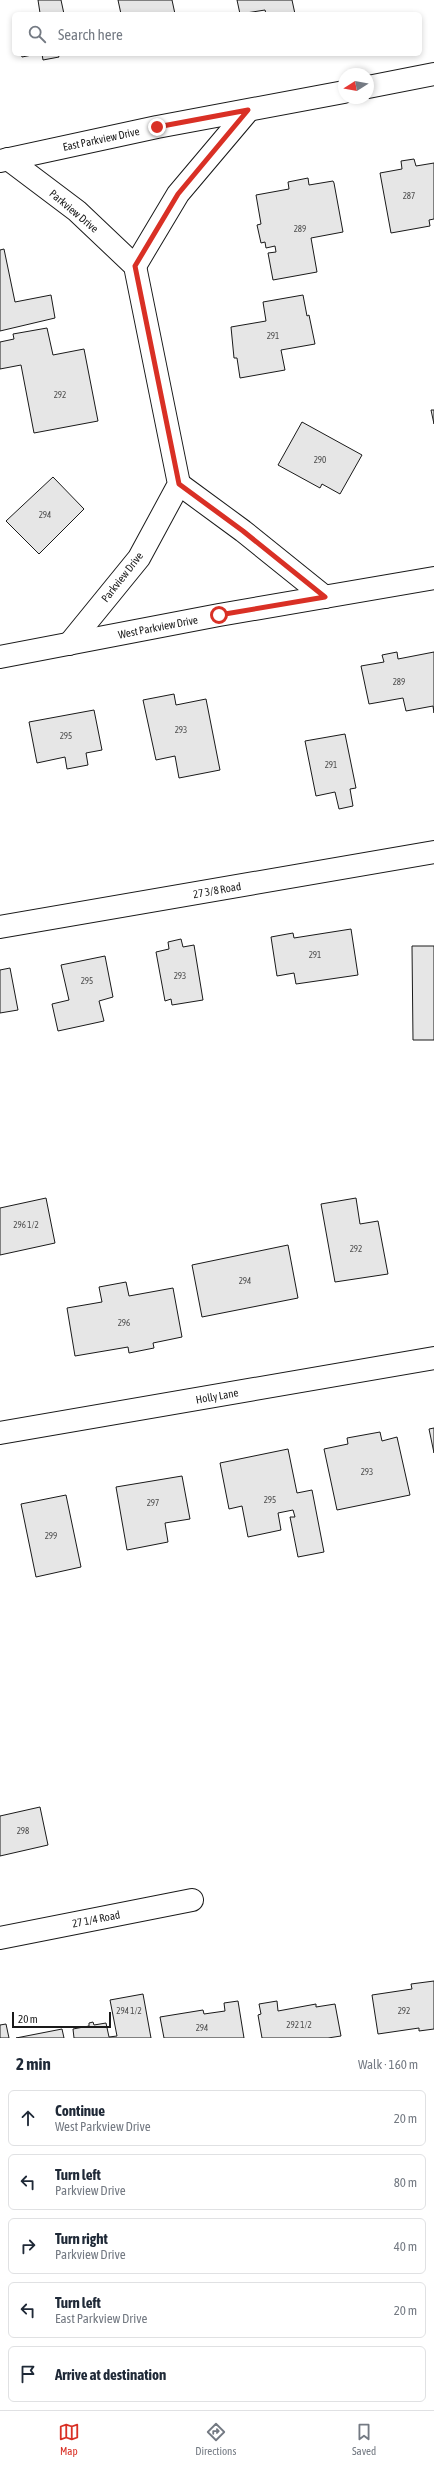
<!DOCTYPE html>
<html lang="en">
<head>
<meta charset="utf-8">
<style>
  :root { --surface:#fff; --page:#f2f2f3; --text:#1f2937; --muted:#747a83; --line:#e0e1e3; --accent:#d93025 }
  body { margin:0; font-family:"Asap Condensed",sans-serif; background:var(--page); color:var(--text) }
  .compass { position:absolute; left:338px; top:68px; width:36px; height:36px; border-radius:50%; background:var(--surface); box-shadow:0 2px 6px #0003; rotate:259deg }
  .scale { position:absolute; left:12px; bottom:10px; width:99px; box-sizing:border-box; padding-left:4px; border:2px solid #1a1a1a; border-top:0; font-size:11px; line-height:14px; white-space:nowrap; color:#1a1a1a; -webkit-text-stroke:3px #fff; paint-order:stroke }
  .stop { position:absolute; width:12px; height:12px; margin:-9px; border:3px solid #d93025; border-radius:50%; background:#fff }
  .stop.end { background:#d93025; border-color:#fff; box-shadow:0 1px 4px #0008 }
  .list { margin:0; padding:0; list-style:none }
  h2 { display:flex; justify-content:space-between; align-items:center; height:52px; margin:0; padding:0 16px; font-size:17px }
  h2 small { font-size:13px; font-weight:400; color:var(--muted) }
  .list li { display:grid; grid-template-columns:26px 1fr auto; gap:12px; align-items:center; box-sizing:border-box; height:56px; margin:0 8px 8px; padding:0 8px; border:1px solid var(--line); border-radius:6px }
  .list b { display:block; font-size:15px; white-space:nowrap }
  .list p { margin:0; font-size:13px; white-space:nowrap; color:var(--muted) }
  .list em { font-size:13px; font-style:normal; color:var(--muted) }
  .icon { flex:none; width:22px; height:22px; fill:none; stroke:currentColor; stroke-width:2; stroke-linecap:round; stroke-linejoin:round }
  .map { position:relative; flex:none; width:434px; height:2038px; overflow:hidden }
  .search { position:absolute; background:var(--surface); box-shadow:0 2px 6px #0003; left:12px; right:12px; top:12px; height:44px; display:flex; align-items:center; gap:10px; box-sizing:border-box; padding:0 14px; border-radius:6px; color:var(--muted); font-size:15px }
  .sheet { height:372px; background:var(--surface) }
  nav { display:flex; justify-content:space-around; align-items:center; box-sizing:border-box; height:56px; border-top:1px solid var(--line); background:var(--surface); font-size:11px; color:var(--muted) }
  nav a { display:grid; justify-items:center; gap:2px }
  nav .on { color:var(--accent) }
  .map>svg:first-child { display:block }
</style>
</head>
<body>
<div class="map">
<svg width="434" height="2038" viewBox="0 0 434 2038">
  <rect width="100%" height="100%" fill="#fff"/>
  <g fill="#e6e6e6" stroke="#1a1a1a">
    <polygon points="38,0 61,0 64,14 33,14 40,13"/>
    <polygon points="118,0 172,0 175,14 121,14"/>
    <polygon points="237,0 292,0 295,14 266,14 265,10 240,14"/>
    <polygon points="21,54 37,54 22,57"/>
    <polygon points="42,54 58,54 59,57 43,60"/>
    <polygon points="414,159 416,166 434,163 434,219 429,220 430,226 391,233 380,173 402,169 401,161"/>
    <polygon points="308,178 309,185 333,181 334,183 343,232 311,238 317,272 273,280 268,253 276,252 275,246 266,248 265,242 261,243 257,225 261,224 256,195 289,189 288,182"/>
    <polygon points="4,249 15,302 51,295 55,318 0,331 0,250"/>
    <polygon points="303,295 307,316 309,315 315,344 281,350 285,370 240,378 237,358 234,358 231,327 266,321 263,302"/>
    <polygon points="47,328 53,355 84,349 98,421 34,433 21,365 0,369 0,342 14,339 13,334"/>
    <polygon points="431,410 434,410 434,424"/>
    <polygon points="302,422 362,455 340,494 322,484 320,488 278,465"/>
    <polygon points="53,477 84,509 39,554 6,521"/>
    <polygon points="397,652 398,659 434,652 434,713 433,706 406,711 403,698 369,704 361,666 384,662 382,655"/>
    <polygon points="174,694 176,705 206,699 220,770 179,778 175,756 156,760 143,700"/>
    <polygon points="94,710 102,750 86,753 88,765 67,769 65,757 37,763 29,722"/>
    <polygon points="345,734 356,788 350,789 353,806 339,809 335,792 316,796 305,741"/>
    <polygon points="351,929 358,975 296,984 294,973 277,976 271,937 293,933 294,938"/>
    <polygon points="181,939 183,947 194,945 203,1000 172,1005 171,999 165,1001 156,952 169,949 168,942"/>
    <polygon points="412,946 434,946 434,1040 413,1040"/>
    <polygon points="105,956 113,997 99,1001 104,1021 58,1031 52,1004 69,1000 61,965"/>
    <polygon points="10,968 18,1010 0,1013 0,970"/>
    <polygon points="46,1198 55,1243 0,1255 0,1208"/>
    <polygon points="356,1198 360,1224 378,1221 388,1274 335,1282 321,1204"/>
    <polygon points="288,1245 298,1298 202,1317 192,1265"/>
    <polygon points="126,1282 129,1296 173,1288 182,1337 153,1343 154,1348 129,1353 128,1347 75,1356 67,1308 102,1302 99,1287"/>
    <polygon points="434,1428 434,1453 429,1429"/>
    <polygon points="380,1432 382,1441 397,1437 410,1495 337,1510 324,1449 348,1444 347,1438"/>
    <polygon points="288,1449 297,1493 312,1490 324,1552 298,1557 290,1517 295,1517 293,1510 278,1513 281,1530 248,1537 242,1506 229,1509 220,1463"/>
    <polygon points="182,1476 190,1519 165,1523 168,1542 127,1550 116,1487"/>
    <polygon points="66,1495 81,1567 36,1577 21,1504"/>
    <polygon points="40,1807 48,1845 0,1856 0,1816"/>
    <polygon points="434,1981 434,2029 419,2031 419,2028 378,2034 372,1995 412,1989 411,1984"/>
    <polygon points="143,1994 151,2038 74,2038 73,2029 89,2026 89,2023 93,2022 94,2025 106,2023 109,2037 117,2036 110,2000"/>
    <polygon points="238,2001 244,2038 164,2038 160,2017 203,2010 204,2014 225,2011 224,2003"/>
    <polygon points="277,2001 278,2011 316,2004 316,2007 335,2004 341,2036 328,2038 262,2038 258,2015 261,2014 259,2004"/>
    <polygon points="6,2024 9,2038 0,2038 0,2025"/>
    <polygon points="62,2029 64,2038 16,2038"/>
  </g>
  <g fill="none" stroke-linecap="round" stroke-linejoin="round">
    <defs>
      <g id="minor">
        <polyline points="368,87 434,74"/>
        <polyline points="8,159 77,211 135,266 179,484 139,558 69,644"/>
        <polyline points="0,161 157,127 344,92"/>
        <polyline points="135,266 178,194 248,111"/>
        <polyline points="179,484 243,531 325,597"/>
        <polyline points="0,657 219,615 434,578"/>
        <polyline points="0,927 434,852"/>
        <polyline points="0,1433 434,1358"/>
        <polyline points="0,1938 192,1900"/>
      </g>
    </defs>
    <use href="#minor" stroke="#1a1a1a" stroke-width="24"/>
    <use href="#minor" stroke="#fff" stroke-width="22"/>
  </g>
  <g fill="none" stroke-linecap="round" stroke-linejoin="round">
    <polyline stroke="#d93025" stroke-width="5" points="157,127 248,110 178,194 135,266 179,484 243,531 325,597 219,615"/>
  </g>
  <g text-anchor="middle" stroke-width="3" stroke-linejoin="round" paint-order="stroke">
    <g font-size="9" fill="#4d4d4d">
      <text x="409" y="199">287</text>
      <text x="300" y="232">289</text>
      <text x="273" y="339">291</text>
      <text x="60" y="398">292</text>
      <text x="320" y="463">290</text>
      <text x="45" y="518">294</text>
      <text x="399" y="685">289</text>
      <text x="181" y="733">293</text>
      <text x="66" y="739">295</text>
      <text x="331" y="768">291</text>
      <text x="315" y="958">291</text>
      <text x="180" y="979">293</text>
      <text x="87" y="984">295</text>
      <text x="26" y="1228">296 1/2</text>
      <text x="356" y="1252">292</text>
      <text x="245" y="1284">294</text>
      <text x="124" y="1326">296</text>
      <text x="367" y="1475">293</text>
      <text x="270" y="1503">295</text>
      <text x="153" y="1506">297</text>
      <text x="51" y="1539">299</text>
      <text x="23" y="1834">298</text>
      <text x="129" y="2014">294 1/2</text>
      <text x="404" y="2014">292</text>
      <text x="299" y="2028">292 1/2</text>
      <text x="202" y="2031">294</text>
    </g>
    <g font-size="11" fill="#1a1a1a" stroke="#fff">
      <text transform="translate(101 139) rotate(-12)" y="4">East Parkview Drive</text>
      <text transform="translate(74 211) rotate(40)" y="4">Parkview Drive</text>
      <text transform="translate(122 577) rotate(-52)" y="4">Parkview Drive</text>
      <text transform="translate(158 627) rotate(-11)" y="4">West Parkview Drive</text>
      <text transform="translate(217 890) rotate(-10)" y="4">27 3/8 Road</text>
      <text transform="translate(217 1396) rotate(-10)" y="4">Holly Lane</text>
      <text transform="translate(96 1919) rotate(-11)" y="4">27 1/4 Road</text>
    </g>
  </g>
</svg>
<svg class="compass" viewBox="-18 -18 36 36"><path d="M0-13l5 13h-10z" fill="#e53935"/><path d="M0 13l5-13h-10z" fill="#747a83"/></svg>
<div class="scale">20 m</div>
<div class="stop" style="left:219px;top:615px"></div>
<div class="stop end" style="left:157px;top:127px"></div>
<div class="search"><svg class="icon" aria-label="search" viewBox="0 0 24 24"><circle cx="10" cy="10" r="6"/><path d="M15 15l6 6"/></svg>Search here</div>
</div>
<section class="sheet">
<h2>2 min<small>Walk · 160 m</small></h2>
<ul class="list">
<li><svg class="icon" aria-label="ahead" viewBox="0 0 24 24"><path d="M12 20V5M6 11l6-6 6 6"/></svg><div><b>Continue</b><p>West Parkview Drive</p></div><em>20 m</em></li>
<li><svg class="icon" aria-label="left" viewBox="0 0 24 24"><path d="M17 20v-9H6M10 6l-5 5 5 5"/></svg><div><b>Turn left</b><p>Parkview Drive</p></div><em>80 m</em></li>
<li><svg class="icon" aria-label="right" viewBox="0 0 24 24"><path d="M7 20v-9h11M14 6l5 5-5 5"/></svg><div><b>Turn right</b><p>Parkview Drive</p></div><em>40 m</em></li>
<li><svg class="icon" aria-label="left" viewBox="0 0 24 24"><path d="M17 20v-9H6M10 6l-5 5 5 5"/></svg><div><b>Turn left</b><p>East Parkview Drive</p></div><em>20 m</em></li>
<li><svg class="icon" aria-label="arrive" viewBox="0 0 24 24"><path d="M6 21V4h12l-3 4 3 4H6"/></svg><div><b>Arrive at destination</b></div></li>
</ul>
</section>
<nav>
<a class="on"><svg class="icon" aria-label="map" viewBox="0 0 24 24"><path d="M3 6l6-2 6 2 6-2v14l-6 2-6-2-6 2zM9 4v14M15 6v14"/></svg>Map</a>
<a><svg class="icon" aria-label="directions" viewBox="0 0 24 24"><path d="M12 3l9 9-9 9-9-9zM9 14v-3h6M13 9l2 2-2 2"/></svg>Directions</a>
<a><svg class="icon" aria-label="saved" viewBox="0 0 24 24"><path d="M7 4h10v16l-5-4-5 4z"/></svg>Saved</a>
</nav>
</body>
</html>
